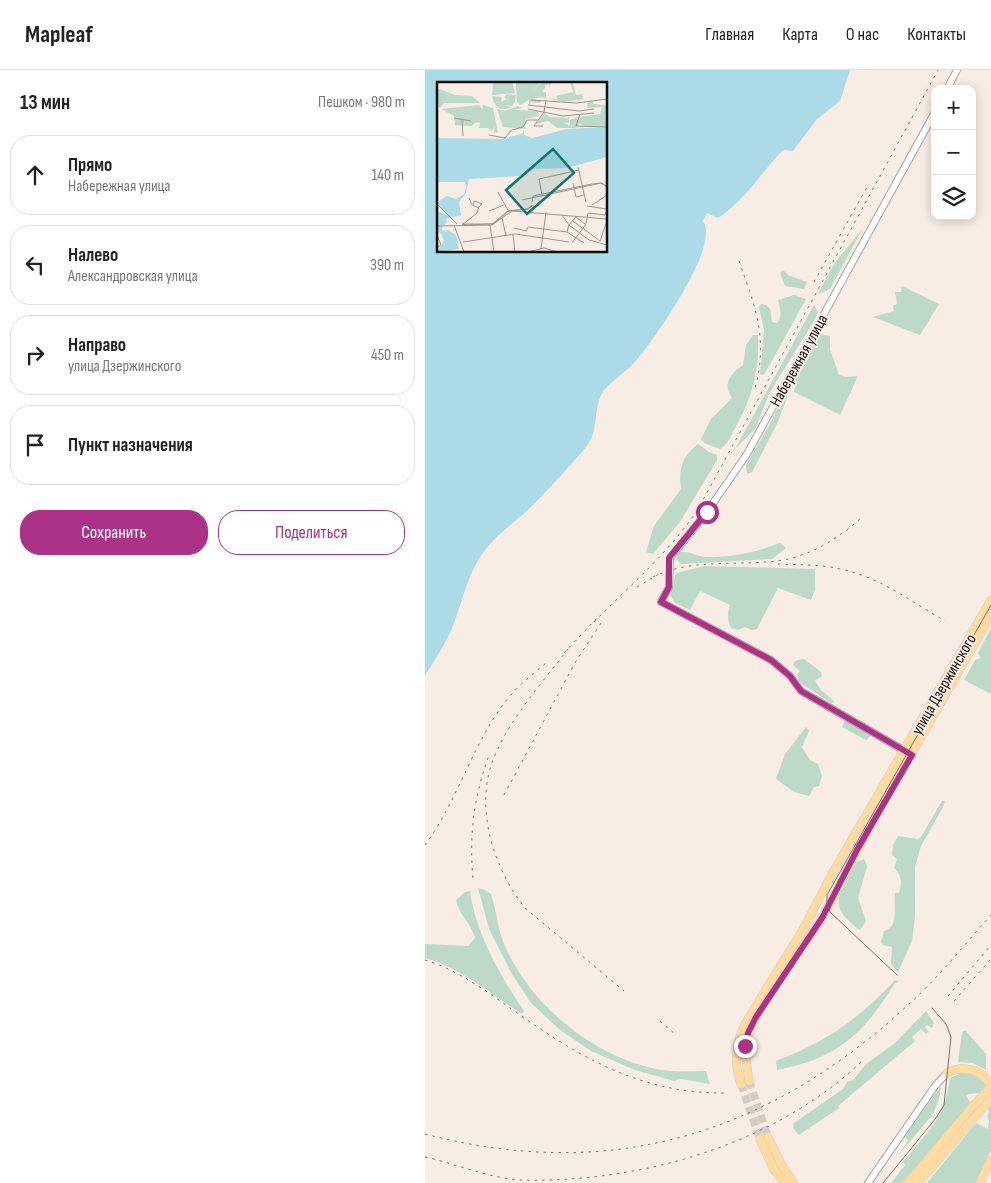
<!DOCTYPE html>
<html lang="ru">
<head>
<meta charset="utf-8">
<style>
  :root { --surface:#fff; --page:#f2f2f2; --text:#222; --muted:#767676; --line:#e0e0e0; --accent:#ab3286 }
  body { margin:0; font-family:"Sofia Sans Condensed",sans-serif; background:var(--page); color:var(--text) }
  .controls { position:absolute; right:15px; top:15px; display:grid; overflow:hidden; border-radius:10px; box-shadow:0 2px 12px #0003 }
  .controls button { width:45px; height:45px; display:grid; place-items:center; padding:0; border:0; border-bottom:1px solid var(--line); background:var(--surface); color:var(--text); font:25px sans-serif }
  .stop { position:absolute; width:15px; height:15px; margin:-11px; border:4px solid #ab3286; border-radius:50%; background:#fff }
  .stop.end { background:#ab3286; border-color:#fff; box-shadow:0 1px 5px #0008 }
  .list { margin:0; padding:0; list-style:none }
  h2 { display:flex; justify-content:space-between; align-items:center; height:65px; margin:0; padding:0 20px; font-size:21px }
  h2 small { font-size:16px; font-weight:400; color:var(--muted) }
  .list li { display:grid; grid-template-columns:32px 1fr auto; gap:15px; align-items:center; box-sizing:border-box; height:80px; margin:0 10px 10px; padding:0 10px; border:1px solid var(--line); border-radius:20px }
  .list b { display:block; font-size:19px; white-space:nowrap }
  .list p { margin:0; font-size:16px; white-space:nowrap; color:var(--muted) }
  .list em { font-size:16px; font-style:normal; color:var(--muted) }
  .actions { display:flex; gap:10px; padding:15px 20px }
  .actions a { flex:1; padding:11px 0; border:1px solid var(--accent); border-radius:20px; text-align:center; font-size:18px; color:var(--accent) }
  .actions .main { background:var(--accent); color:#fff }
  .icon { flex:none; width:28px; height:28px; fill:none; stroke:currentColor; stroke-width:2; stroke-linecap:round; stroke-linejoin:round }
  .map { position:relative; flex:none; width:566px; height:1113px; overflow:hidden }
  header { display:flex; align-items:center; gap:30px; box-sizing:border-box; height:70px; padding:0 25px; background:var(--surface); border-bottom:1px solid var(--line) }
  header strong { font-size:24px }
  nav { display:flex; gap:28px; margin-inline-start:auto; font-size:18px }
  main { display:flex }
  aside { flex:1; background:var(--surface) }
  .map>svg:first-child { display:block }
</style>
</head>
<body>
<header>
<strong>Mapleaf</strong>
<nav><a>Главная</a><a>Карта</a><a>О нас</a><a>Контакты</a></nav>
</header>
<main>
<aside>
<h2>13 мин<small>Пешком · 980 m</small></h2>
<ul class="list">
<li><svg class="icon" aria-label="ahead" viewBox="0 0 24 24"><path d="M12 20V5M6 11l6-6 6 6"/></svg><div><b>Прямо</b><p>Набережная улица</p></div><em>140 m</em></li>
<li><svg class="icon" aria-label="left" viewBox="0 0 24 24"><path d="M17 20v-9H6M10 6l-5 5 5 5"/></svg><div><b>Налево</b><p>Александровская улица</p></div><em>390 m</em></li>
<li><svg class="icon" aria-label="right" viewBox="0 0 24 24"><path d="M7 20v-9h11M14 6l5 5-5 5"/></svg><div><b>Направо</b><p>улица Дзержинского</p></div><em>450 m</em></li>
<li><svg class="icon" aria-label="arrive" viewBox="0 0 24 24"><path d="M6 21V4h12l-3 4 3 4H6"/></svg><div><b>Пункт назначения</b></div></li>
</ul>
<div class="actions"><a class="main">Сохранить</a><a>Поделиться</a></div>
</aside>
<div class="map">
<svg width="566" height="1113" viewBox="0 0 566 1113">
  <rect width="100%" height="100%" fill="#f8ede4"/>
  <g fill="#bdd9c8">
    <polygon points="438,158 405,219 393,224 409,194"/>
    <polygon points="358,200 363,205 382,212 379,219 360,216 355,203"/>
    <polygon points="477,216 514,234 495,265 448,247 469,241 468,236 472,234 470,222 476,222"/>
    <path d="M 369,225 L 381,229 L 339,305 L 335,304 L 339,260 L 334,237 L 336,234 L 341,235 L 345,239 L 347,252 L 352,253 C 358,245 355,239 353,230 Z"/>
    <polygon points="389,235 393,242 389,251 345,322 330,359 310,379"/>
    <polygon points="392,259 394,264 405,266 405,279 414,305 421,307 433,306 415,345 369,322 371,309 365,313"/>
    <path d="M 328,265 L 333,265 C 335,298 327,329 310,358 C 306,366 303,374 295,379 L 279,373 L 276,369 L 286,349 L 307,328 C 297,314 306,303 318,295 L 321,275 Z"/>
    <polygon points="359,324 363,326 351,356 327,402 322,404 321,395 344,356"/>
    <path d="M 273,374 L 284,382 L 292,385 L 292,390 L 255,452 L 228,484 L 221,482 L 229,456 L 256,419 C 253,401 257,386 273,374 Z"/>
    <path d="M 355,473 L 361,478 L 347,489 L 256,494 L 251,489 L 253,482 C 265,480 271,487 283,487 C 307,487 333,482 355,473 Z"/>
    <path d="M 280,496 L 390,499 L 390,520 L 386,530 L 353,518 L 332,559 L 327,560 L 320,557 L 313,560 L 306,558 C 302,549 302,544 305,535 L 275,521 L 265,540 L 250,533 L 245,525 L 251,503 Z"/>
    <polygon points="566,558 566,624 539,610 550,590 556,588 553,583"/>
    <polygon points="379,589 396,602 397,606 390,611 396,620 410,632 406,633 374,612 372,604 375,601 368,595 370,591"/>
    <polygon points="421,648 446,665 446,666 441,670 417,657"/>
    <polygon points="381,657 384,661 377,677 385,690 393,694 397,706 394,716 389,717 384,726 369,722 351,709 360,684"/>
    <path d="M 517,731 L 520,731 L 518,737 L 496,776 L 490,797 L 490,846 L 487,871 L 473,902 L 466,894 L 467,877 L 458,875 L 456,872 L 459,861 C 475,857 468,836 470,823 L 474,823 C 477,813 477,805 469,798 L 472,789 L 467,785 L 468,775 L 473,766 L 493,769 L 496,767 Z"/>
    <path d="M 439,789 L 442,796 L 433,828 L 441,851 L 435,860 C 430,857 426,853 422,849 C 403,831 421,810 432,792 Z"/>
    <path d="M 53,818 L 60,820 L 66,824 C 72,841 72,859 80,876 C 106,936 170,988 236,1000 C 251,1002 266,1001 281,1001 L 285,1014 L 256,1009 L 249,1011 L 210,1000 L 166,981 L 135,960 L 106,933 L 87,904 L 64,859 Z"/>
    <path d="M 45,821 C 51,864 75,905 99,941 L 97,944 C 65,924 37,898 0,888 L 0,874 L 43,876 L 50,868 C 46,853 34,845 31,830 L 40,822 Z"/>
    <path d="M 470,910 L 474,912 L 470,913 C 438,965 412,988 352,1000 L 351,991 C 401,972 434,949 470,910 Z"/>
    <polygon points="501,941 509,953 507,958 502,955 500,957 504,962 501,964 496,959 487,967 490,971 413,1036 414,1038 374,1065 368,1058 369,1053 418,1019 422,1012 428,1010 441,994 470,973"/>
    <polygon points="540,960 561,984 561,1000 548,993 533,992 537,962"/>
    <path d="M 536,1003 L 549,1004 L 561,1015 L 566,1038 L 566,1080 L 552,1113 L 502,1113 L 551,1053 L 563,1059 L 564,1051 L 562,1047 L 564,1041 L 555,1023 L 544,1024 L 541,1026 L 546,1033 L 481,1108 L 477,1113 L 466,1113 L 480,1095 L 478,1092 C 503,1061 520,1049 525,1008 Z"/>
    <polygon points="516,1016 514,1029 508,1044 471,1088 483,1071 480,1065"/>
  </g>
  <path fill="#abdbe7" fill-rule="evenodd" d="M 0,0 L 425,0 L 415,31 L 392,49 L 368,81 L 358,80 C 337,102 319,131 293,148 L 282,143 L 278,151 C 296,176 228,271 210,292 C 201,302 188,310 179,320 C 167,337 175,360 161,377 C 143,398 124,419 104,439 C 90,452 72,464 60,480 C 41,505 37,536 25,563 C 18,578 8,592 0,606 ZM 14,14 L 181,14 L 181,181 L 14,181 Z"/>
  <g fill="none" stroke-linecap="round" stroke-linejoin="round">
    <g stroke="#d6ccc3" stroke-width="8" stroke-dasharray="8 4" stroke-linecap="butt">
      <polyline points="324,1011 343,1067"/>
      <polyline points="316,1014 335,1069"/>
    </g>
    <defs>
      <g id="minor">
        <polyline points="522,19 532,0"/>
        <polyline points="487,685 376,621 365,606 346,590 236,532 244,517 245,488 282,442 322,384 510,42"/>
        <polyline points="443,1113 510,1016 522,1003"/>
      </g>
      <g id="major">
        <path d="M 522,1003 C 539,994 560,1000 566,1018"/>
        <polyline points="324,1011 320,982 326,956 345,924 397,848 452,744 566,545"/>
        <path d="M 316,1014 C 308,993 311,974 320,954 L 380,856 L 407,804 L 566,530"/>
        <polyline points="343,1067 357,1096 369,1113"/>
        <polyline points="335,1069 349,1100 360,1113"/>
        <polyline points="483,1113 547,1037"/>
        <polyline points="493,1113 566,1028"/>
        <polyline points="555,1113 566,1090"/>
      </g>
    </defs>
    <use href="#minor" stroke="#ada39b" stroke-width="8"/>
    <use href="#major" stroke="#d0cfce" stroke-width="9"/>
    <use href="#minor" stroke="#fff" stroke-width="6"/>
    <use href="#major" stroke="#fddba1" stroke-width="8"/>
    <g stroke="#79726d" stroke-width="1">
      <polyline points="472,905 405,842 402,834 402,825 566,535"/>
      <polyline points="458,1113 511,1048 519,1035 526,967 521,954 507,938"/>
    </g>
    <g stroke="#79726d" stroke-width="1" stroke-dasharray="2.5 5" stroke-linecap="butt">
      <path d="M 314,191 C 331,239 344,270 329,322"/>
      <polyline points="389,212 442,117"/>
      <path d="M 353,494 C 374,495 395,494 415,499 C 453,506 487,532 520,551"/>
      <path d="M 228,507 C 267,488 310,496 352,491 C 384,487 415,468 438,446"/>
      <polyline points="212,517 234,504"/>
      <path d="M 169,552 C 205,515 244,483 273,439 L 513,0"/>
      <path d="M 143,579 C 117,613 87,646 70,685 C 48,735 68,798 100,838 L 199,921"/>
      <polyline points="139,583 173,547"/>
      <polyline points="79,725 151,591 178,550"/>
      <path d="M 0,775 C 34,729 48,671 84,627 C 95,614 108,604 121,593"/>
      <path d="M 48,808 C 44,765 49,726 64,685"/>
      <path d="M 0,890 C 36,901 65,924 95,945 C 160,991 221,1024 301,1023"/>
      <polyline points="523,926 566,875"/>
      <polyline points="529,931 566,889"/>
      <polyline points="235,951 251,965"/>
      <path d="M 0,1064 C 187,1113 344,1064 484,934 C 514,907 539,875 566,845"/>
      <path d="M 0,1087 C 32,1094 63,1108 96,1110 C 217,1113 352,1074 439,989"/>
    </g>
    <defs>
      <polyline id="major-bridge" points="547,1037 566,1017"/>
    </defs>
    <use href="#major-bridge" stroke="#d0cfce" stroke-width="9" stroke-linecap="butt"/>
    <use href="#major-bridge" stroke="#fddba1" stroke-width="8"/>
  </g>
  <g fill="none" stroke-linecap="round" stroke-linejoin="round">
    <polyline stroke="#ab3286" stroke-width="6" points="282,442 244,488 244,517 236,532 346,590 365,606 376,621 487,685 433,778 397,848 331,947 323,963 320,976"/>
  </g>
  <g text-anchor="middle" stroke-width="4" stroke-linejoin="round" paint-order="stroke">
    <g font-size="16" fill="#120e0b" stroke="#f8ede4">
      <text transform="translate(373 290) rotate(-61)" y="6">Набережная улица</text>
      <text transform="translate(518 614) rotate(-60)" y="6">улица Дзержинского</text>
    </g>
  </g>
  <g transform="translate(12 12)">
    <rect width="170" height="170" fill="#f8ede4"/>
    <path d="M 56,0 L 75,0 L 78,11 L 55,13 ZM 79,0 L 104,0 L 94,10 L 105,0 L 115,0 L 112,6 L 112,2 L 109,3 L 106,10 L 109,10 L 109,16 L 120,17 L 119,14 L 136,10 L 133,0 L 136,0 L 139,13 L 145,12 L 146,17 L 128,20 L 104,15 L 95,17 L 104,19 L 103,21 L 94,20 L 92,23 L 92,18 L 83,23 L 80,20 ZM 0,6 L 18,13 L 35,14 L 43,21 L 7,21 L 3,26 L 0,23 ZM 70,12 L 79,13 L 78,20 L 75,24 L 65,23 L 74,25 L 71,27 L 63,27 L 57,21 L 55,14 L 65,15 L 64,20 L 70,17 L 67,15 ZM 155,19 L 157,22 L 170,23 L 170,44 L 147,45 L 143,41 L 138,46 L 120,46 L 111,39 L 99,42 L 107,31 L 113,35 L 132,36 L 132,41 L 127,41 L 133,44 L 133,38 L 140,35 L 163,32 L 165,25 L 150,26 L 150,21 ZM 42,23 L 45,27 L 46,23 L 56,26 L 61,50 L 57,51 L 58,44 L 55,49 L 51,46 L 42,46 L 43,41 L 40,40 L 34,44 L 18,43 L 17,34 L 4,27 ZM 81,24 L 85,26 L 77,28 L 101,29 L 102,34 L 89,37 L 88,46 L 91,47 L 66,45 L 60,27 L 68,29 Z" fill="#bdd9c8"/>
    <path d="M 170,45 L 170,75 L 130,86 L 97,87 L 84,94 L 32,97 L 29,111 L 22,120 L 24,133 L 9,137 L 10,140 L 5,146 L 5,149 L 11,148 L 19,153 L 22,167 L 0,170 L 7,159 L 3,150 L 0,152 L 0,129 L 11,134 L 1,122 L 3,118 L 10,114 L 19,117 L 27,112 L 29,105 L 28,100 L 0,100 L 0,56 L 64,57 L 85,52 L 87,48 L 87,53 L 95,56 L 130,47 Z" fill="#abdbe7"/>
    <path fill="none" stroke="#9c948d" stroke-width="1" d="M 94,18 L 140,21 L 170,17M 91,23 L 142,29 L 157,27M 91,27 L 126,34 L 157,31M 143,32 L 139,44 L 170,45M 17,36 L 34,39M 25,37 L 26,54M 106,44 L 97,44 L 107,30 L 109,18M 52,53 L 68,56 L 75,48 L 86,45 L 90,38 L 100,38M 141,85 L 149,120M 136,101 L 139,115 L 147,113M 61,110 L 72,130M 105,113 L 102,97 L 142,88M 32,116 L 35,123 L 36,123 L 40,125 L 41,126 L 45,122 L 37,119 L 36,123M 85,118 L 164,101 L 170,105M 95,120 L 96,114 L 155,102 L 165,101 L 170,105M 0,122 L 20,142M 95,123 L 95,124 L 94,125 L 91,127 L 71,129 L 59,140 L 55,142 L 54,142 L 29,143 L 25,142 L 55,142 L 71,129 L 91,127 ZM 155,123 L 170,113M 150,124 L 169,127M 52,129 L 67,123M 125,133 L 132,143 L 139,135 L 148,142M 65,136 L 69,154M 136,139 L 163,159M 17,143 L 27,170M 25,143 L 40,131 L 42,124M 53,143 L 57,170M 0,144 L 55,143 L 75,129 L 170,137M 77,146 L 89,149 L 91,145 L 106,147M 106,147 L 130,150 L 132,143 L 152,158 L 170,163M 130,150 L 147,161M 0,153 L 4,163 L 0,165M 76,153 L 78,170M 106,156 L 132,160M 163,159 L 170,139M 26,160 L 78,152 L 105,156M 135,161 L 149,142 L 151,131 L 168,133 L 169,130M 104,167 L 109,130M 91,170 L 107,166 L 121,170"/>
    <path fill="#0f766e" fill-opacity="0.15" stroke="#0f766e" stroke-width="2.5" d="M 116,67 L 137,91 L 90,132 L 69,108 Z"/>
    <rect width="170" height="170" fill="none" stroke="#120e0b" stroke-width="2.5"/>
  </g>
</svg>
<div class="controls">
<button>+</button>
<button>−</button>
<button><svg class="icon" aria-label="layers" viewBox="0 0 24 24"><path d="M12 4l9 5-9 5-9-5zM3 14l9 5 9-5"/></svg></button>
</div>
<div class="stop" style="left:282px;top:442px"></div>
<div class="stop end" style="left:320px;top:976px"></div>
</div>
</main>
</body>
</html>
